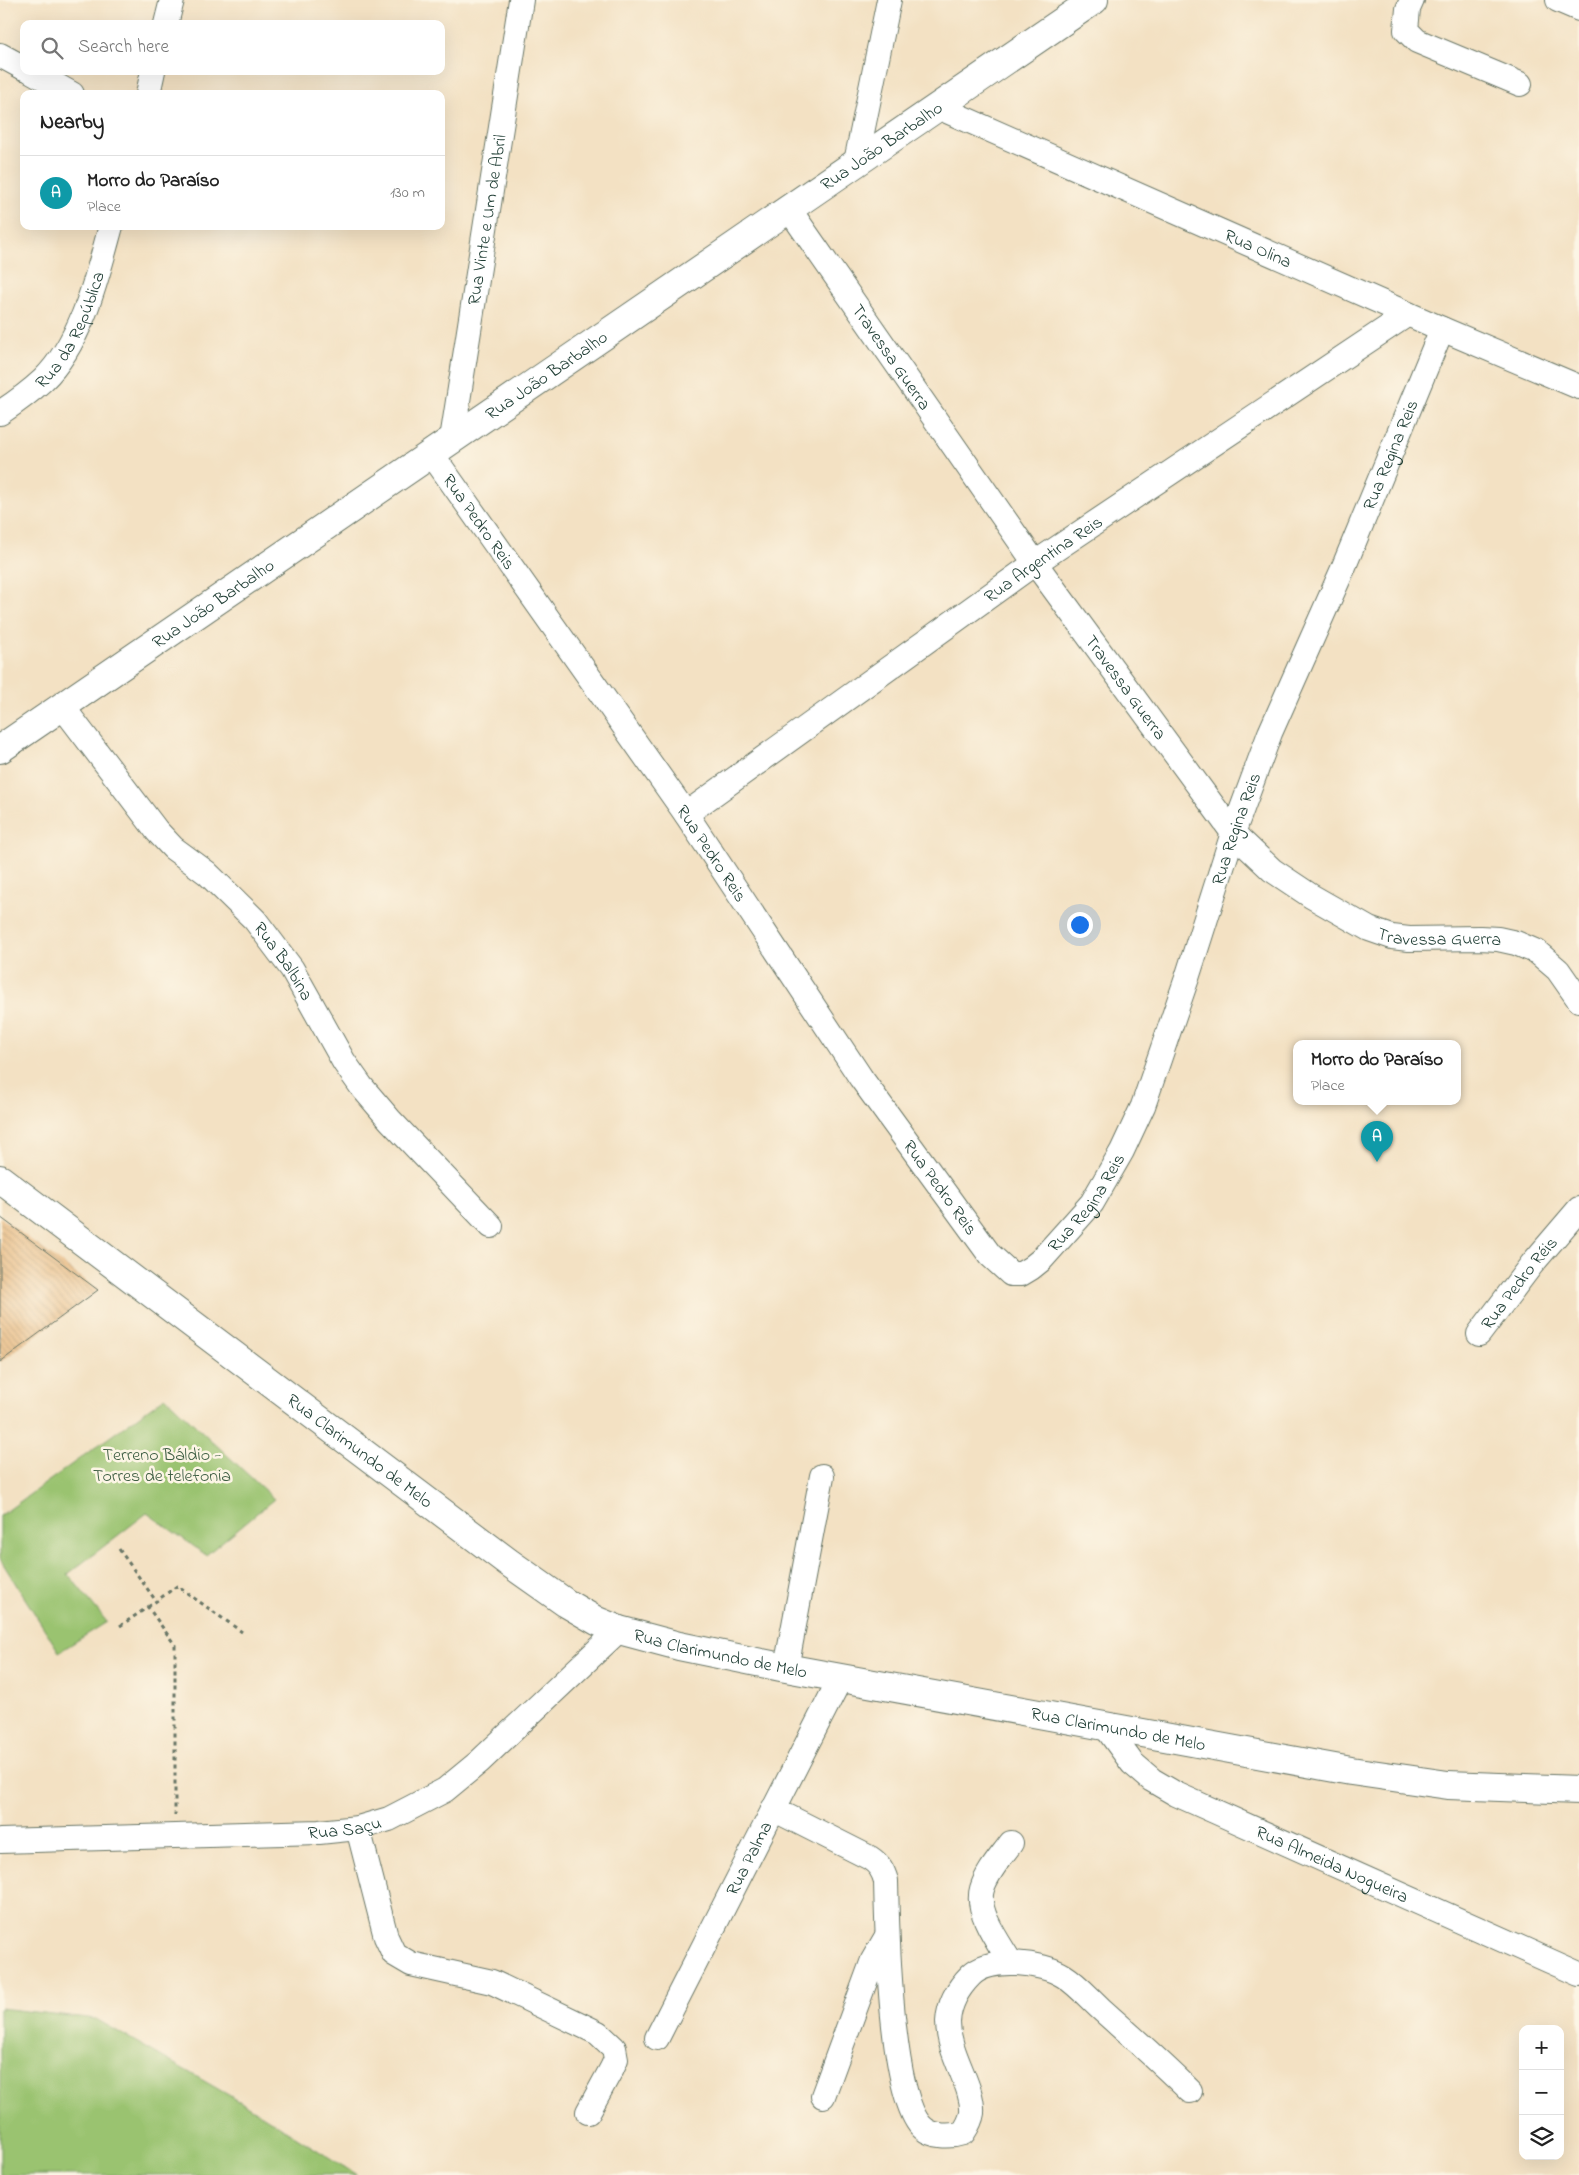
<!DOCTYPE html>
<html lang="en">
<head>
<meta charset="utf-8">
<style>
  :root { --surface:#fff; --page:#f2f2f2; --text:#222; --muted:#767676; --line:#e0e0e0; --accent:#db2777 }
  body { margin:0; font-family:"Indie Flower",sans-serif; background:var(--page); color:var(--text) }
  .controls { position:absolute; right:15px; bottom:15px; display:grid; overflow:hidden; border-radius:10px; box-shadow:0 5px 20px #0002 }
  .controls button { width:45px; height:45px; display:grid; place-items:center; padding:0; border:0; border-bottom:1px solid var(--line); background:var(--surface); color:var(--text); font:25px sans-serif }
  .you { position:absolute; left:1079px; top:924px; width:18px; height:18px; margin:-12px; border:4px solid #fff; border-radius:50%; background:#1a73e8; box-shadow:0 0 0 8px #1a73e833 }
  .badge { display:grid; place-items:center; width:32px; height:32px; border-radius:50%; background:var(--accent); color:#fff; font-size:16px; font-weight:700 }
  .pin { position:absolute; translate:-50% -41px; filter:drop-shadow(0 1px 2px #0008) }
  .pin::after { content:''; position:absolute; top:26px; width:18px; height:15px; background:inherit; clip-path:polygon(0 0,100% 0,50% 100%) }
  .popup { position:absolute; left:1293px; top:1040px; width:168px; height:65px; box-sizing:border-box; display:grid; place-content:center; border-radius:10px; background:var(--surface); filter:drop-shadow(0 1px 4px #0005); font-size:16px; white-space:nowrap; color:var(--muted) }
  .popup b { font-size:19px; color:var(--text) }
  .popup::after { content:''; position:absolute; left:50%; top:100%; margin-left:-10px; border:10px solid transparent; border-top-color:var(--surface) }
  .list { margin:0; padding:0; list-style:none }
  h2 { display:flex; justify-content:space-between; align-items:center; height:65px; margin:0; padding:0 20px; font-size:21px }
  h2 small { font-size:16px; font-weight:400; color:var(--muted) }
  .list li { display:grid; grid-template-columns:32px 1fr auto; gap:15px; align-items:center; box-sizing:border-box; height:75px; padding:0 20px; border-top:1px solid var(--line) }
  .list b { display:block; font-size:19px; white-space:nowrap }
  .list p { margin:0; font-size:16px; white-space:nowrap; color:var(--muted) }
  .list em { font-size:16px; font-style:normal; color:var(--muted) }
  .icon { flex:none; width:28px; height:28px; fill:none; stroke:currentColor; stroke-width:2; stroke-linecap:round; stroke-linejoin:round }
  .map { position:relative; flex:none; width:1579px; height:2175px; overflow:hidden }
  .search { position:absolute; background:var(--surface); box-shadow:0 5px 20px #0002; left:20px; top:20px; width:425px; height:55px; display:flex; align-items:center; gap:12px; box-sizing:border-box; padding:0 18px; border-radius:10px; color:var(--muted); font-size:19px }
  .panel { position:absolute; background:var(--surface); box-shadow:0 5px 20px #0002; left:20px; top:90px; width:425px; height:140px; border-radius:10px }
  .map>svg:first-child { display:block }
</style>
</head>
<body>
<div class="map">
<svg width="1579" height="2175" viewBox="0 0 1579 2175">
  <defs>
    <pattern id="building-back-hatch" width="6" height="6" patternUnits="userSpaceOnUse" patternTransform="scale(1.25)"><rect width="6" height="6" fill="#e8b980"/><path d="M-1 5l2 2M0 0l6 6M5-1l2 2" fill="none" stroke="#bb986a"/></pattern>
  </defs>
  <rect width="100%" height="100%" fill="#fcf5e5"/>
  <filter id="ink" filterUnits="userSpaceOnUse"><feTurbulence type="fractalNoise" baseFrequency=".02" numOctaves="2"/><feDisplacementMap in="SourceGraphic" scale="10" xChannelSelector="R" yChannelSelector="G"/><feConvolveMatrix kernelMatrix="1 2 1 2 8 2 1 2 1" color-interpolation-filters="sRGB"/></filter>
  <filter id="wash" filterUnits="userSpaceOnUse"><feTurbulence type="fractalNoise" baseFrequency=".0096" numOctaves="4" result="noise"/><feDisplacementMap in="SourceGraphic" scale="20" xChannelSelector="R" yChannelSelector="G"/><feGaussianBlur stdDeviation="1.12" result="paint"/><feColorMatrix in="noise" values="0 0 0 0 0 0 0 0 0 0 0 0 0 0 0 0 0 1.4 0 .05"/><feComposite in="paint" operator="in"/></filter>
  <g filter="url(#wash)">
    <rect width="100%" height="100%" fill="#f3e1c3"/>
    <g fill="#9ac36f" stroke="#5c8052">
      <polygon points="165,1397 274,1499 206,1555 147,1513 68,1574 107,1622 59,1652 0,1559 0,1516"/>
      <polygon points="0,2008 96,2019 246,2105 357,2175 0,2175"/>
    </g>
    <g id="blocks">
      <polygon fill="url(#building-back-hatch)" points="0,1217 98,1290 0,1362"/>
    </g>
  </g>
  <g filter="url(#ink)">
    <use href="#blocks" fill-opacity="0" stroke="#697666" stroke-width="1"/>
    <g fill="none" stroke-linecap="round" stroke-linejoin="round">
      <defs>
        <g id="street">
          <polyline points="1412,0 1408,9 1406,30 1417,41 1520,84"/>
          <polyline points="1558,0 1579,9"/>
          <polyline points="166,24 172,0"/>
          <polyline points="0,55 24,68"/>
          <polyline points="31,71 72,94"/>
          <polyline points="148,94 153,71"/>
          <path id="s1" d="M 938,107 L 1442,329 L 1579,387"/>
          <polyline points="856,162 889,0"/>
          <path id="s2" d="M 789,209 L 1035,563 L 1233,833 L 1272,870 L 1311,896 L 1369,929 L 1392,937 L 1409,939 L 1480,938 L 1498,939 L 1516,943 L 1537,952 L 1558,970 L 1579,1000"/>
          <path id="s3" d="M 0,413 C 15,403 30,392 43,380 C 82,342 97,277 111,226"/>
          <path id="s4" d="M 452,439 L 521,0"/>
          <path id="s5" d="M 431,453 L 686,814 L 861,1078 L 990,1255 L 1011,1274 L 1021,1274 L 1031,1268 L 1041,1260 L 1092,1203 L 1122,1151 L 1143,1106 L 1187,978 L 1233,833 L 1270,733 L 1342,571 L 1442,329"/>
          <path id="s6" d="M 62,706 L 157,831 L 173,848 L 207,873 L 255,920 L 292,969 L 344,1062 L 361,1086 L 390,1120 L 491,1226"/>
          <path id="s7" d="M 686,814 L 1035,563 L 1408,314"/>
          <path id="s8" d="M 1479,1334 L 1532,1264 L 1579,1209"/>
          <polyline points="786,1668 822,1476"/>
          <path id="s9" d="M 1105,1726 L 1132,1763 L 1152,1780 L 1176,1794 L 1579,1974"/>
          <path d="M 773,1809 L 870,1858 C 879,1864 883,1870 886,1881 C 887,1927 890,2100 923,2128 C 933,2137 951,2137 963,2133 C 967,2127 971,2120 972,2113 C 974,2086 948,2055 948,2022 C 949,2003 958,1988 971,1975 C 990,1956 1042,1962 1064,1976 C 1077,1984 1089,1998 1101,2009 C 1131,2036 1161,2062 1190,2091"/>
          <polyline points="358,1828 386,1937 394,1954 411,1964 492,1982 598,2033 614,2048 616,2059 612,2068 588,2112"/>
          <path id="s10" d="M 0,1841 L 319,1832 L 358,1828 L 389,1819 L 445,1790 L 479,1762 L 619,1630"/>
          <path d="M 1011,1843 C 1001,1857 987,1872 982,1889 C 975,1912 1000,1944 1011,1963"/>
          <path id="s11" d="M 657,2038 L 841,1677"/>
          <polyline points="823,2096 873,1960 887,1936"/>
        </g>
        <g id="secondary">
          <path id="s12" d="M 0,749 L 1094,0"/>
        </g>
        <g id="primary">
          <path id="s13" d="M 0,1179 L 508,1562 L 566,1603 L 597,1621 L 619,1630 L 679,1646 L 786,1668 L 1351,1771 L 1448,1785 L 1579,1790"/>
        </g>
      </defs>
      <use href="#street" stroke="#697666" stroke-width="26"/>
      <use href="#secondary" stroke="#697666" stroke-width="30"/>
      <use href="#primary" stroke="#697666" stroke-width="30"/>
      <g stroke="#697666" stroke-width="3" stroke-dasharray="4 4" stroke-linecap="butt">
        <polyline points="119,1549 156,1601"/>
        <polyline points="148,1607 177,1586 242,1632"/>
        <polyline points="120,1626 148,1607 175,1645 175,1815"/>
      </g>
      <use href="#street" stroke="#fff" stroke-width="24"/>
      <use href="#secondary" stroke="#fff" stroke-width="28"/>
      <use href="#primary" stroke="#fff" stroke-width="28"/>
    </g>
  </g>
  <g text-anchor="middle" stroke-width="5" stroke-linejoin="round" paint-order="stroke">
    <g font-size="18" fill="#1f3d34" stroke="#fcf5e5">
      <text dy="6" stroke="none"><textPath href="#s12" startOffset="1068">Rua João Barbalho</textPath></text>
      <text dy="6" stroke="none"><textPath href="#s4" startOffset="222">Rua Vinte e Um de Abril</textPath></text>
      <text dy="6" stroke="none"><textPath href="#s1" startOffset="350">Rua Olina</textPath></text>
      <text dy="6" stroke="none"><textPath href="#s3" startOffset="112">Rua da República</textPath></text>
      <text dy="6" stroke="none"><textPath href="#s2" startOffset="180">Travessa Guerra</textPath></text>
      <text dy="6" stroke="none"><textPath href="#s12" startOffset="662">Rua João Barbalho</textPath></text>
      <text dy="6" stroke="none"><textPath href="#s5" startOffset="1924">Rua Regina Reis</textPath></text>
      <text dy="6" stroke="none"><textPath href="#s5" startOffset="84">Rua Pedro Reis</textPath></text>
      <text dy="6" stroke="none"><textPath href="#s7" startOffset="439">Rua Argentina Reis</textPath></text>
      <text dy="6" stroke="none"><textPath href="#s12" startOffset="258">Rua João Barbalho</textPath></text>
      <text dy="6" stroke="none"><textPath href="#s2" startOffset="585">Travessa Guerra</textPath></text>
      <text dy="6" stroke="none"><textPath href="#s5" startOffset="1519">Rua Regina Reis</textPath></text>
      <text dy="6" stroke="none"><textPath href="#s5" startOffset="489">Rua Pedro Reis</textPath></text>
      <text dy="6" stroke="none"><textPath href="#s2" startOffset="1005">Travessa Guerra</textPath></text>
      <text dy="6" stroke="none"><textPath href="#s6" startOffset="340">Rua Balbina</textPath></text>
      <text dy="6" stroke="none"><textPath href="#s5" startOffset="894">Rua Pedro Reis</textPath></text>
      <text dy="6" stroke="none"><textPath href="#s5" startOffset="1114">Rua Regina Reis</textPath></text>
      <text dy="6" stroke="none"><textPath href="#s8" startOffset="65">Rua Pedro Réis</textPath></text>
      <text dy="6" stroke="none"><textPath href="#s13" startOffset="451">Rua Clarimundo de Melo</textPath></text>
      <text dy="6" stroke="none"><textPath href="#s13" startOffset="871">Rua Clarimundo de Melo</textPath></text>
      <text dy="6" stroke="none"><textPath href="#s13" startOffset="1276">Rua Clarimundo de Melo</textPath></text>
      <text dy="6" stroke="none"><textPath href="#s10" startOffset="345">Rua Saçu</textPath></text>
      <text dy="6" stroke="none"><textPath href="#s11" startOffset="202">Rua Palma</textPath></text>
      <text dy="6" stroke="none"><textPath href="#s9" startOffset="271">Rua Almeida Nogueira</textPath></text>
    </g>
    <g font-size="18" fill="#3e5e43" stroke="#fcf5e5">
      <text x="162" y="1460">Terreno Báldio -<tspan x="162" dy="21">Torres de telefonia</tspan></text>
    </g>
  </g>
</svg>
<div class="controls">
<button>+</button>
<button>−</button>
<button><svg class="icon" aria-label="layers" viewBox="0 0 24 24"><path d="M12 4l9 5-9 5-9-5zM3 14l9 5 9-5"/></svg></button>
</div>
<div class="you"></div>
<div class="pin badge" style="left:1377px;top:1162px;background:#0f9aa8">A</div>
<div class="popup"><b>Morro do Paraíso</b>Place</div>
<div class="search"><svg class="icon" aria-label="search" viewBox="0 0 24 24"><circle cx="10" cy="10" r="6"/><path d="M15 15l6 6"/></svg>Search here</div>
<section class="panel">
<h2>Nearby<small></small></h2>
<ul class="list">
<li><span class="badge" style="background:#0f9aa8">A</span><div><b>Morro do Paraíso</b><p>Place</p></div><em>130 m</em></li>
</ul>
</section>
</div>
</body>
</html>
